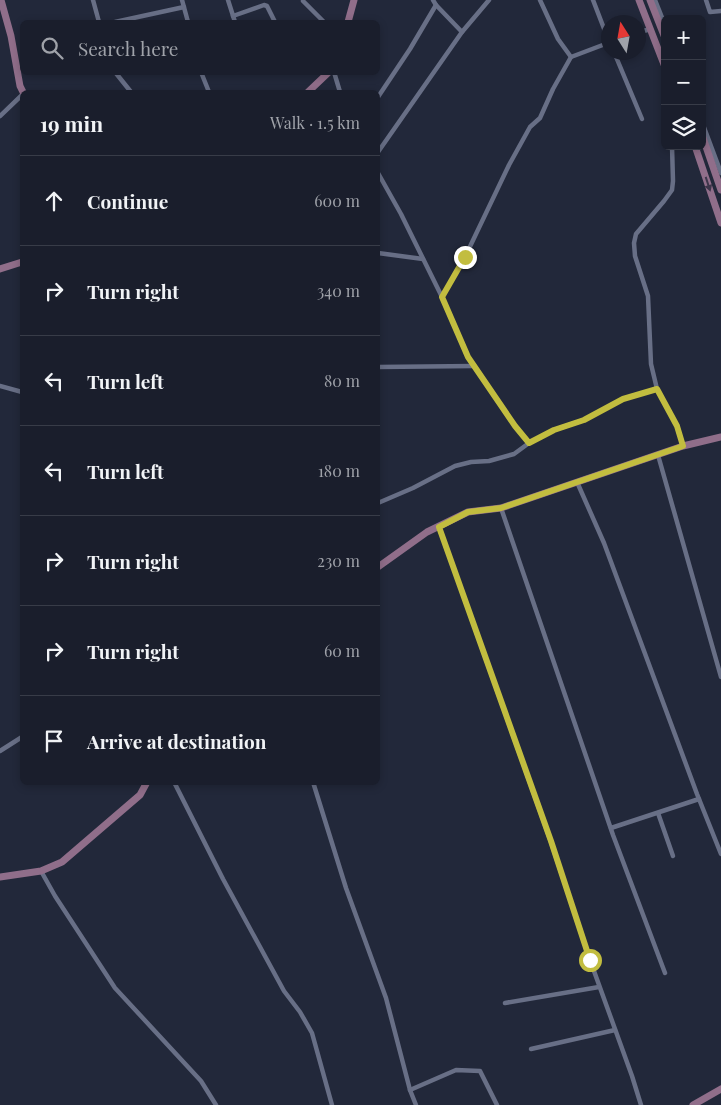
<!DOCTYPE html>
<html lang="en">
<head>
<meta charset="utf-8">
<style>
  :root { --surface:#1a1e2c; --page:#272b38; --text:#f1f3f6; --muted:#9fa2a9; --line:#383c48 }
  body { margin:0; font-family:"Playfair Display",serif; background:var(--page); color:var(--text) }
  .controls { position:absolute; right:15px; top:15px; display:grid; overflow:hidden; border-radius:8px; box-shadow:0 2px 8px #0003 }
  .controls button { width:45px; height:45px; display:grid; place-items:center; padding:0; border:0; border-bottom:1px solid var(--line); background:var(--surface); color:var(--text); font:25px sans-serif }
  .compass { position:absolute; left:601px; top:15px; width:45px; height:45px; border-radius:50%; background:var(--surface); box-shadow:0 2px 8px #0003; rotate:349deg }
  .stop { position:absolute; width:15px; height:15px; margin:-11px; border:4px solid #c2bd3f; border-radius:50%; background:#fff }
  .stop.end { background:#c2bd3f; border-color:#fff; box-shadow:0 1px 5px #0008 }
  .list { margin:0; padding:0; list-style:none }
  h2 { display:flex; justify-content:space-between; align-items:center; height:65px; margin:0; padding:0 20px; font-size:21px }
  h2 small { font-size:16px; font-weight:400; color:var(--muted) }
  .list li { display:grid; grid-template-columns:32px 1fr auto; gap:15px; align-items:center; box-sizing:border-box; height:90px; padding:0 20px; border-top:1px solid var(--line) }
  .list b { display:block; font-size:19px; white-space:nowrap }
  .list em { font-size:16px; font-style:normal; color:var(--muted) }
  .icon { flex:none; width:28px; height:28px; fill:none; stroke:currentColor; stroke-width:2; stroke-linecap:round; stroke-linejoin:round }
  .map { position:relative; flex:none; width:721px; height:1105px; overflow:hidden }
  .search { position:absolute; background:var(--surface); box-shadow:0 2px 8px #0003; left:20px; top:20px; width:360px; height:55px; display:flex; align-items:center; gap:12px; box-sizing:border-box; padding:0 18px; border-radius:8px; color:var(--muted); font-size:19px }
  .panel { position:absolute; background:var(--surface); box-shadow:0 2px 8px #0003; left:20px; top:90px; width:360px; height:695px; border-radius:8px }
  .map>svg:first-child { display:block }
</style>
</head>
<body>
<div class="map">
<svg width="721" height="1105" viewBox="0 0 721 1105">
  <rect width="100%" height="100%" fill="#22283a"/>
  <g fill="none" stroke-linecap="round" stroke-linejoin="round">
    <g stroke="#686f86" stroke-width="4.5">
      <polyline points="93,0 99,22"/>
      <polyline points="182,0 188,22"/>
      <polyline points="228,0 235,22"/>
      <polyline points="433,0 436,5 462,32"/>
      <polyline points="540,0 558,39 571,57 608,43"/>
      <polyline points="593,0 608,39"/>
      <polyline points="655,0 665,25"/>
      <polyline points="706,0 710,12 721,11"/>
      <polyline points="303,1 324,22"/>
      <polyline points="233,16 264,5 267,6 275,22"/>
      <polyline points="115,22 184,7"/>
      <polyline points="638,33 650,29"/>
      <polyline points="614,52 642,119"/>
      <polyline points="115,72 131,92"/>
      <polyline points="201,72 209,92"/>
      <polyline points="334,72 340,92"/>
      <polyline points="378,97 410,49 436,5"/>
      <polyline points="0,116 22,95"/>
      <polyline points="702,122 721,173"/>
      <polyline points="672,146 673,181 672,190 664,201 636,234 634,243 635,256 648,296 651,364 657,389 677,426 683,446"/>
      <polyline points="378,152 462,32 489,0"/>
      <polyline points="378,173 401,214 442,297 468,357 515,426 529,443"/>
      <polyline points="378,253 423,259"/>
      <polyline points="442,297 465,257 509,165 530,127 540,118 553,89 571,57"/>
      <polyline points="378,367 474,366"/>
      <polyline points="0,386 22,392"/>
      <polyline points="658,455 721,677"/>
      <polyline points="577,482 604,543 697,794 721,854"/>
      <polyline points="378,503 413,488 455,466 471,462 489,461 514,454 529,443 554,430 584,420 623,399 657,389"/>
      <polyline points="501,508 613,835 665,973"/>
      <polyline points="439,527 552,845 590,960 632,1076 641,1105"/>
      <polyline points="0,751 22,737"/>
      <polyline points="174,782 223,879 284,991 300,1012 312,1033 332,1105"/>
      <polyline points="313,782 346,888 386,998 410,1090 416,1105"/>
      <polyline points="658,813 673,856"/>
      <polyline points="611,828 699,799"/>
      <polyline points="41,871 55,896 115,988 201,1081 216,1105"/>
      <polyline points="505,1003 599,987"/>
      <polyline points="531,1049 615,1030"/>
      <polyline points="410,1090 456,1070 480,1071 497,1105"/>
    </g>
    <g stroke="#906e8a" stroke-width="7">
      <polyline points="1,0 11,36 20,86 23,92"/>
      <polyline points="639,0 665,67"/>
      <polyline points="650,0 665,38"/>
      <polyline points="348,22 354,0"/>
      <polyline points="308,92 329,72"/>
      <polyline points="702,135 721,190"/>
      <polyline points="695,146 721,223"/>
      <polyline points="0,269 22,262"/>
      <polyline points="378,567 427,532 468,512 501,508 683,446 721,437"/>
      <polyline points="0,877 41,871 62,862 140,795 147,782"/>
      <polyline points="693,1105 721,1089"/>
    </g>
  </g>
  <defs><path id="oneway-solid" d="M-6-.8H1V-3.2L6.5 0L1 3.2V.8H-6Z" transform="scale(1.25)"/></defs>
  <use fill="#3d364b" href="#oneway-solid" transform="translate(708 184) rotate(72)"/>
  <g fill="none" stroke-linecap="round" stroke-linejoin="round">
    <polyline stroke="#c2bd3f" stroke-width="6" points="465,257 442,297 468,357 515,426 529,443 554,430 584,420 623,399 657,389 677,426 683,446 501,508 468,512 439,527 551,841 590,960"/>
  </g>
</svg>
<div class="controls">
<button>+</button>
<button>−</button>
<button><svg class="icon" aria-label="layers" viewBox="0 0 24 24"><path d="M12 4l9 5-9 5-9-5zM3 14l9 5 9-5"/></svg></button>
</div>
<svg class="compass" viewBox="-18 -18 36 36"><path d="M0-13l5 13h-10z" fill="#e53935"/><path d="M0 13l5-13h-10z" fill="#9fa2a9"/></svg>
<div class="stop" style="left:590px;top:960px"></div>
<div class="stop end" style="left:465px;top:257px"></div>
<div class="search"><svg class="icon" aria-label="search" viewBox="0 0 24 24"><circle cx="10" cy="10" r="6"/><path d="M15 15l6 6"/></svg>Search here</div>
<section class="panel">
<h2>19 min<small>Walk · 1.5 km</small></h2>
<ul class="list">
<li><svg class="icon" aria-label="ahead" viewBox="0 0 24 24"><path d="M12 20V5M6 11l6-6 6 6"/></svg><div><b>Continue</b></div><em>600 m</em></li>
<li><svg class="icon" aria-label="right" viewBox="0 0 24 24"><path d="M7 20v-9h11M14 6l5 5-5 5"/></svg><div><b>Turn right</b></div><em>340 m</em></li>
<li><svg class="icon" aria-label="left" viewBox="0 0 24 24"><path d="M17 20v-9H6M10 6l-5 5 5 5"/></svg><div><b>Turn left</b></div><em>80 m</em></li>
<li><svg class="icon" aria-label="left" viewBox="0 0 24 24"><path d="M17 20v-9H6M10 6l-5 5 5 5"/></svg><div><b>Turn left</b></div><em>180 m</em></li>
<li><svg class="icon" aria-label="right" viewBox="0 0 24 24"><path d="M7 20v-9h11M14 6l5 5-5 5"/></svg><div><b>Turn right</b></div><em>230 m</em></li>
<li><svg class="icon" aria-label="right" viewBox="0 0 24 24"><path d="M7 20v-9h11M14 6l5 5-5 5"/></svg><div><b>Turn right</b></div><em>60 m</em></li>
<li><svg class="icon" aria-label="arrive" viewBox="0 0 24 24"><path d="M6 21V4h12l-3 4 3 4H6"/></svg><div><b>Arrive at destination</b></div></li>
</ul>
</section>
</div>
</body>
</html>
